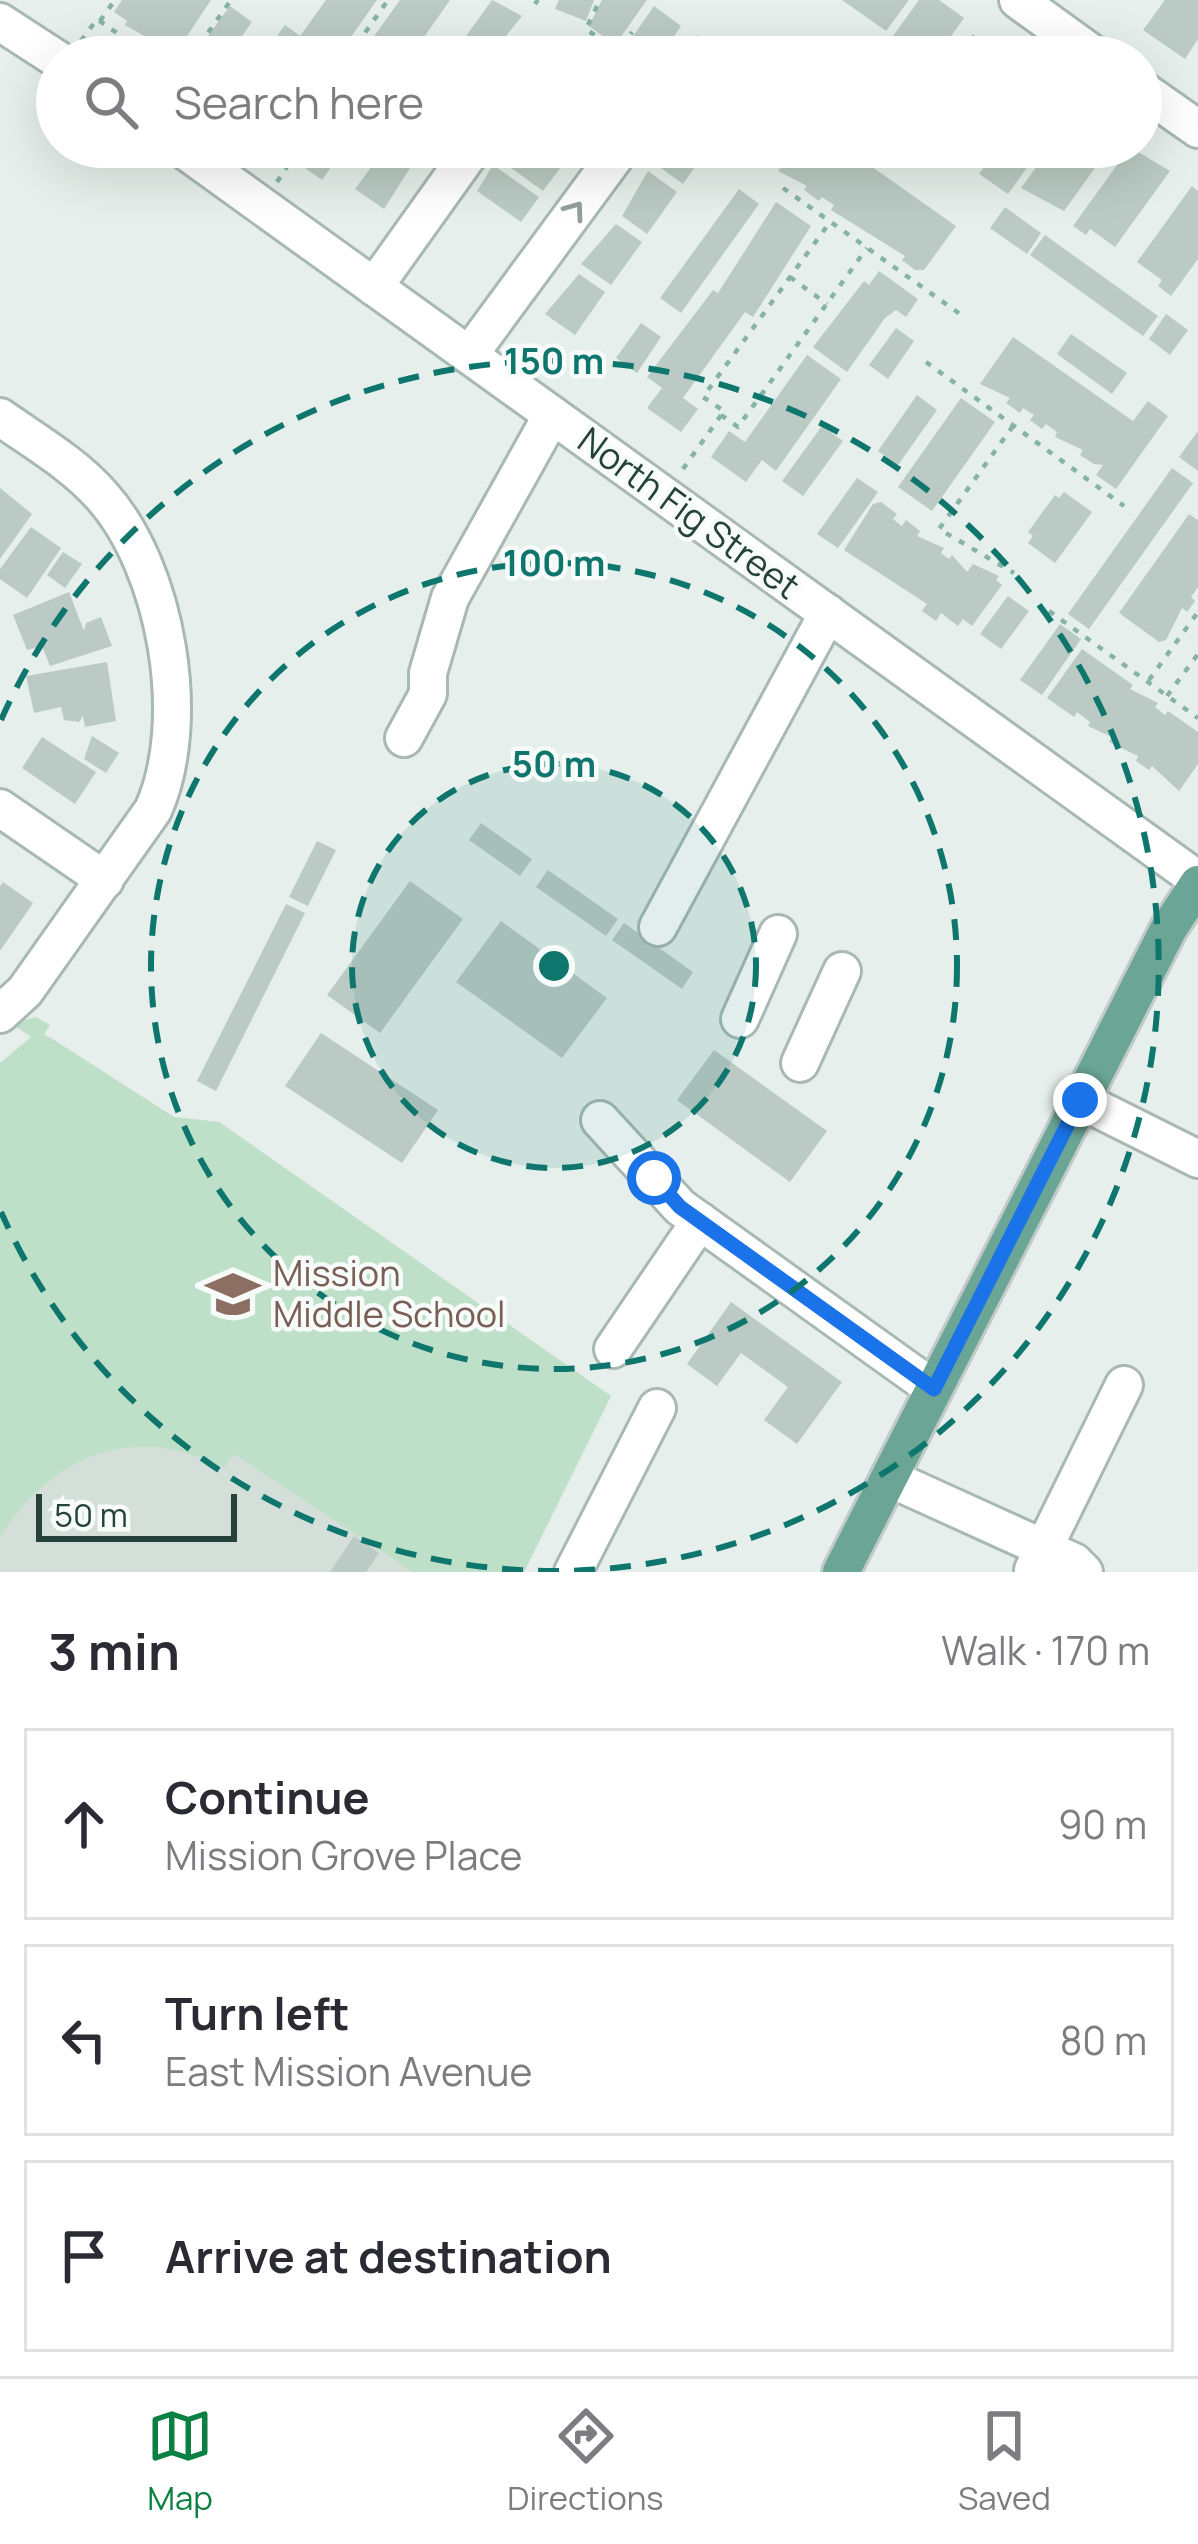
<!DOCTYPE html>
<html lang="en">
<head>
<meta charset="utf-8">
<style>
  :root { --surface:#fff; --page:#f7f7f7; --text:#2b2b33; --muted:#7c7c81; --line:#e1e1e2; --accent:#0b8043 }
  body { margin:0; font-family:Manrope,sans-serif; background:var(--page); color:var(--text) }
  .scale { position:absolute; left:36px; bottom:30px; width:201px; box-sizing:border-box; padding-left:12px; border:6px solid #24423a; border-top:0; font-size:33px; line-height:42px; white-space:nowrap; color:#24423a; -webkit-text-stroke:9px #f7fbf9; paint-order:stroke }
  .stop { position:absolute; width:36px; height:36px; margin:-27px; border:9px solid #1a73e8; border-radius:50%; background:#fff }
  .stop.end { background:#1a73e8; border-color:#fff; box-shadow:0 3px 12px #0008 }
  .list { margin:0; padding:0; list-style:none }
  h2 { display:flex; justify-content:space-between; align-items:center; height:156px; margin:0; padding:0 48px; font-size:51px }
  h2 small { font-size:39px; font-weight:400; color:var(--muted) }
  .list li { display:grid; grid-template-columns:78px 1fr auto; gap:36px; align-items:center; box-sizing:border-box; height:192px; margin:0 24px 24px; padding:0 24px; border:3px solid var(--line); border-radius:0px }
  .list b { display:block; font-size:45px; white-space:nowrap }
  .list p { margin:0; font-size:39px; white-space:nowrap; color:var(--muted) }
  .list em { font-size:39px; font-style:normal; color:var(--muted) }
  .icon { flex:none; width:66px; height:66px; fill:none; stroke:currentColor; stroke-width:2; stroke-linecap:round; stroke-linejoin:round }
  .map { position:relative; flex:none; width:1198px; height:1572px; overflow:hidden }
  .search { position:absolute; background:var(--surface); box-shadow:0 12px 48px #0002; left:36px; right:36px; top:36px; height:132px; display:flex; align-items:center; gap:30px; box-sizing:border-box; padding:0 42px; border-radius:66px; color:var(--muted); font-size:45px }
  .sheet { height:804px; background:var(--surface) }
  nav { display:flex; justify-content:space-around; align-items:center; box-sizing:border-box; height:168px; border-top:3px solid var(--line); background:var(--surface); font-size:33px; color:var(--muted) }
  nav a { display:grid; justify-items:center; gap:6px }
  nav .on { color:var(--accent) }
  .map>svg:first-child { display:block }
</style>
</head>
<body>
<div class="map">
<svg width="1198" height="1572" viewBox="0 0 1198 1572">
  <rect width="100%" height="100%" fill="#e6efeb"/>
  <polygon fill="#d4dfda" points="50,1037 174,1117 219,1122 611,1396 524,1572 0,1572 0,1078"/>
  <path fill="#bfe0c8" d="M 36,1017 L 50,1025 L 44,1034 L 174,1117 L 219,1122 L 611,1396 L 524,1572 L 413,1572 L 234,1454 L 224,1468 C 133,1421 53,1455 0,1536 L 0,1063 L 31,1037 L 15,1026 L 18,1022 Z"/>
  <g fill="#bbcac4">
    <polygon points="122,0 211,0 175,54 125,25 127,21 114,12"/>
    <polygon points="326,0 377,0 337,57 285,57 270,46 285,25 300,36"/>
    <polygon points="400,0 450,0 410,57 359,57"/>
    <polygon points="492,0 522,16 489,57 464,39"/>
    <polygon points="559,0 594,0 586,21 555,9"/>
    <polygon points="602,0 647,0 615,45 589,26"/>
    <polygon points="842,0 909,0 886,31"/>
    <polygon points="919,0 939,0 964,18 936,57 900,57 885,47"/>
    <polygon points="1165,0 1198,0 1198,39 1185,59 1143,30"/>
    <polygon points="230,6 252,22 227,57 220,57 202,44"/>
    <polygon points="654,6 681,26 660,57 633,57 623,51"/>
    <polygon points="973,34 1004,57 956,57"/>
    <polygon points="698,35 714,57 669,54 684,42"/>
    <polygon points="296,147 345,147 322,180 289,157"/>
    <polygon points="386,147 412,165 384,209 355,189"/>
    <polygon points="505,147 539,147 561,167 543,191 500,160"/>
    <polygon points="671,147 709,147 683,184 658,166"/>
    <polygon points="753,147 844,147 956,226 924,270 915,270 902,260 905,256 831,210 834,205 822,197 819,201 804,190 807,186 778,171 781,167 755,155"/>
    <polygon points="998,147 1042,147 1008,194 979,174"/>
    <polygon points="1051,147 1110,147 1064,211 1021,188"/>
    <polygon points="1130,147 1170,171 1115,247 1090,229 1086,235 1073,226"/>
    <polygon points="493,165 539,197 521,222 477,191"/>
    <polygon points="648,171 677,192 647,234 622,216"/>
    <polygon points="1192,186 1198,191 1198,259 1171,296 1158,286 1162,280 1137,262"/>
    <polygon points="739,189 759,204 681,313 660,298"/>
    <polygon points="776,202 811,226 753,317 745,312 683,398 698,409 681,432 647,408 662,388 647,377 713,290 718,293"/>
    <polygon points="1005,207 1041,233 1027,254 990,228"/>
    <polygon points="616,224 642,242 611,285 581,264"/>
    <polygon points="1045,235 1158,316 1143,336 1030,255"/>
    <polygon points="879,271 918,299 906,317 896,310 885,318 847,372 813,347 864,281 869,285"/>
    <polygon points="579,274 605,292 575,335 545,314"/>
    <polygon points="1166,314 1188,330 1170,355 1149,339"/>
    <polygon points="641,323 661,337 637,373 616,358"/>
    <polygon points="896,328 914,341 888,379 869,365"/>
    <polygon points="1071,334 1127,373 1112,394 1057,354"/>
    <polygon points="1013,337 1133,421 1148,401 1168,416 1116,489 1096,475 1103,465 1094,464 1080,455 1083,450 1055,437 1057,432 1046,424 1042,429 1030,420 1034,415 1023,408 1020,413 1006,403 1010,398 980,384"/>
    <polygon points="807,355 841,379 776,471 762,460 746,482 711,457 729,431 745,442"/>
    <polygon points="917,395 937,410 898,465 878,451"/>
    <polygon points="961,398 995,422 932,511 898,487"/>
    <polygon points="822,426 843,441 803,496 782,481"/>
    <polygon points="1198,431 1198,471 1179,457"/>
    <polygon points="1172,468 1193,483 1089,629 1068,614"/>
    <polygon points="857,478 878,492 838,548 817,534"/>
    <polygon points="0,488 32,514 0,559"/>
    <polygon points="1064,492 1092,512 1055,563 1028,543 1033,536 1028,532 1055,495 1059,498"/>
    <polygon points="881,502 897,514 893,519 902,526 906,520 920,531 917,536 944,548 941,553 949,559 952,555 967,572 973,564 999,576 996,580 1002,585 972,626 963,619 958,626 941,613 936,621 922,611 927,604 844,550 873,504"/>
    <polygon points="1189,514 1198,520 1198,587 1191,597 1195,601 1187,612 1182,608 1166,640 1159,642 1119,613"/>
    <polygon points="31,527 61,548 27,598 0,579 0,569"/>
    <polygon points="63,552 82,564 65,588 47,575"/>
    <polygon points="69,592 84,631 86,623 101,617 112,646 50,666 42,646 27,650 13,615"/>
    <polygon points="1008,596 1029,611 1001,649 980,634"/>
    <polygon points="1060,624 1081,639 1042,695 1020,680"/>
    <polygon points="1082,649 1133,685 1130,689 1158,703 1155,707 1165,715 1168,711 1198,732 1198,764 1179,791 1152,766 1149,770 1136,761 1138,756 1109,742 1112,737 1088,726 1090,722 1077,712 1074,717 1047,698"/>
    <polygon points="107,662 116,721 85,727 83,716 79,722 64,720 61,707 34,713 26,676"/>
    <polygon points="92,736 119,753 106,773 84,759"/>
    <polygon points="42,737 96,772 75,804 22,768"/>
    <polygon points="481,823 532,859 520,876 469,840"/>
    <polygon points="317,841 336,850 308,906 289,897"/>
    <polygon points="548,870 618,919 606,936 536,887"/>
    <polygon points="410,881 463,919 380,1033 327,995"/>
    <polygon points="3,882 33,903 0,951 0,886"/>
    <polygon points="286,904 305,913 216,1091 197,1081"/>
    <polygon points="501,921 607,998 562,1058 456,982"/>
    <polygon points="624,923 693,972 682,989 612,940"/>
    <polygon points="321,1033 438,1110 402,1163 285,1086"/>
    <polygon points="714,1050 827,1131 790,1182 677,1100"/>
    <polygon points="731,1302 842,1382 797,1444 764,1420 788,1387 741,1353 717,1386 687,1364"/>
    <polygon points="354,1536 379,1553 366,1572 330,1572"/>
  </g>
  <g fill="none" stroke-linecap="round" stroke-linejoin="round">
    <defs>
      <g id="minor">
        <polyline points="1018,0 1097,57"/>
        <polyline points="0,22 57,59"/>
        <polyline points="541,57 560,57"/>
        <polyline points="1141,89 1198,129"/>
        <polyline points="180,147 1198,880"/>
        <polyline points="374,287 474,147"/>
        <polyline points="469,355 622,147"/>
        <path d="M 0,417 C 34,441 74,464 102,496 C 167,569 193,722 153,810 L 25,991 L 0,1014"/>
        <polyline points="404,738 428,694 428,673 450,598 552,415"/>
        <polyline points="0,808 105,880"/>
        <polyline points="658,927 828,613"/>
        <polyline points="740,1019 778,934"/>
        <polyline points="800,1063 842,971"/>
        <polyline points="1080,1100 1198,1159"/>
        <polyline points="600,1120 680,1207 934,1389"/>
        <polyline points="613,1349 700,1221"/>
        <polyline points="889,1478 1074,1562 1084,1572"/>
        <polyline points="1033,1570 1124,1385"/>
        <polyline points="573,1572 657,1408"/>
      </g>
      <polyline id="major" points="841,1572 1169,928 1198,884"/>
    </defs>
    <use href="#minor" stroke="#a8b8b2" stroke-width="42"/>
    <use href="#major" stroke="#c2cac8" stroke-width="42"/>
    <g stroke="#86b3a5" stroke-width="4.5" stroke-dasharray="6 9" stroke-linecap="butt">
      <polyline points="535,4 538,0"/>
      <polyline points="597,6 586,29 604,42"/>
      <polyline points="100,21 115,0"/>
      <polyline points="81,41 97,19 151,57"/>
      <polyline points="191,57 231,0"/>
      <polyline points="348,57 388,0"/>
      <polyline points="624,57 618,53 632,32"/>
      <polyline points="277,182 290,162 279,154 284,147"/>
      <polyline points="783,188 960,314"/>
      <polyline points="790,277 827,304"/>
      <polyline points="926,362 1124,506"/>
      <polyline points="721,415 738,427 867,248"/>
      <polyline points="1013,426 939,529 1014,573"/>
      <polyline points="683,469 724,411 703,397 830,222"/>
      <polyline points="1049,611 1198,718"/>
      <polyline points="1149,680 1198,612"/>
      <polyline points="1167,696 1198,654"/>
    </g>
    <use href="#minor" stroke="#fff" stroke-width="36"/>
    <use href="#major" stroke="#6aa596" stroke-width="36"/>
  </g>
  <defs><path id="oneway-chevron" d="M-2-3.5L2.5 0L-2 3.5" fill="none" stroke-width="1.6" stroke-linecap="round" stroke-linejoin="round" transform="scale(3)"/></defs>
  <use stroke="#92a09c" href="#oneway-chevron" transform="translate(575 210) rotate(-54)"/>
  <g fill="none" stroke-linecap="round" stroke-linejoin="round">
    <polyline stroke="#1a73e8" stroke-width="15" points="654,1178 680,1207 934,1389 1080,1100"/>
  </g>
  <circle cx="554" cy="966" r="202" fill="#0f766e" fill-opacity=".12"/>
  <g fill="none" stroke="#0f766e" stroke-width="6" stroke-dasharray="21 15">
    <circle cx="554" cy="966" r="202"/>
    <circle cx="554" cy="966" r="403"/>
    <path d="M1 720A605 605 0 1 1 1 1212"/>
  </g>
  <defs>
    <symbol id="school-bare" viewBox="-9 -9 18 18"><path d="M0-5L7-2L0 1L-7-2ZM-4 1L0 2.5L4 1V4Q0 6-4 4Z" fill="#8d6e63" stroke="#f7fbf9" stroke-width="2.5" paint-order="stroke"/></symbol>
  </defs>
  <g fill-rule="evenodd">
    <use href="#school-bare" x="195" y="1256" width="76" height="76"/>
  </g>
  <g text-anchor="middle" stroke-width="9" stroke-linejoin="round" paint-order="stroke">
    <g font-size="36" fill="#24423a" stroke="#f7fbf9">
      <text transform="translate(689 513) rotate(36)" y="13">North Fig Street</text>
    </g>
    <g font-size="36" fill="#785e54" stroke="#f7fbf9" text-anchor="start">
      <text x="273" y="1286">Mission<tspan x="273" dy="41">Middle School</tspan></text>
    </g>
  </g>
  <circle cx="554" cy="966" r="18" fill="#0f766e" stroke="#f7fbf9" stroke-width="6"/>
  <g font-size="36" text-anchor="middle" font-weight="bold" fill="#0f766e" stroke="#f7fbf9" stroke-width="9" stroke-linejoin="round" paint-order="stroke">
    <text x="554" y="374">150 m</text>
    <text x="554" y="576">100 m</text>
    <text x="554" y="777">50 m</text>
  </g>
</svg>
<div class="scale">50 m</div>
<div class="stop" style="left:654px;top:1178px"></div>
<div class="stop end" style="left:1080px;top:1100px"></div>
<div class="search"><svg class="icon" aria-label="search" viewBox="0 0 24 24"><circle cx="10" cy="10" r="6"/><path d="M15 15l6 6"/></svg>Search here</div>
</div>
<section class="sheet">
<h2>3 min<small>Walk · 170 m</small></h2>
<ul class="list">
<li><svg class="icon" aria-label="ahead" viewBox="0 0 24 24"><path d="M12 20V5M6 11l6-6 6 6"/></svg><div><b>Continue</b><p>Mission Grove Place</p></div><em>90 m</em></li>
<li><svg class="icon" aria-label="left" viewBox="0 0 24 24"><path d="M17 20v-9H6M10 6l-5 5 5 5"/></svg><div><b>Turn left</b><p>East Mission Avenue</p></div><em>80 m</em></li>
<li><svg class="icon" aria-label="arrive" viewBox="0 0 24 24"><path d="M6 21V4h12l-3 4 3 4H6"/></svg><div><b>Arrive at destination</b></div></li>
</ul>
</section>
<nav>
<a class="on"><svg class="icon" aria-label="map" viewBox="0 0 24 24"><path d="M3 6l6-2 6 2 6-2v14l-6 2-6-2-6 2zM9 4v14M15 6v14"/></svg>Map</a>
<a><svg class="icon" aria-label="directions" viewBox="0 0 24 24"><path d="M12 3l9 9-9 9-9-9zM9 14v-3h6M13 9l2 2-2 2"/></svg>Directions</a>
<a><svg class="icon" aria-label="saved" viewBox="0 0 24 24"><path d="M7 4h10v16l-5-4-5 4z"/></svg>Saved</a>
</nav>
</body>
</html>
